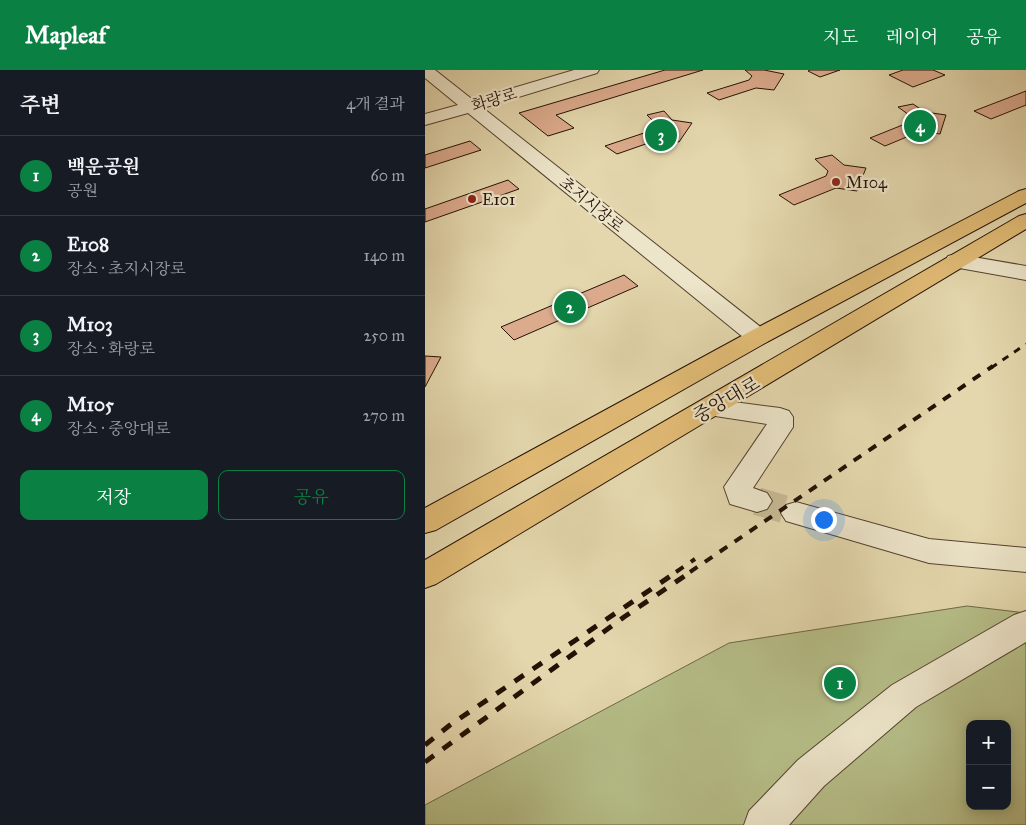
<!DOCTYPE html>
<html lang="ko">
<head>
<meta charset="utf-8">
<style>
  :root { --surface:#171b24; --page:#242831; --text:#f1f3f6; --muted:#9ea1a6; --line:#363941; --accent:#0b8043 }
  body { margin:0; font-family:"IM FELL Great Primer","Noto Serif KR",serif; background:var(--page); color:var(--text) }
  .controls { position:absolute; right:15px; bottom:15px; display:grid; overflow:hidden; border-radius:10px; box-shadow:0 2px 12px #0003 }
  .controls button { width:45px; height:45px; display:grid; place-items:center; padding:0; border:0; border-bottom:1px solid var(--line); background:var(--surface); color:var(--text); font:25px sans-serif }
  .you { position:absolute; left:398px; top:449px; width:18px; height:18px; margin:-12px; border:4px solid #fff; border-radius:50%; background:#1a73e8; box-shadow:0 0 0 8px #1a73e833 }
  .badge { display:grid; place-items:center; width:32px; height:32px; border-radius:50%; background:var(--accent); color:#fff; font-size:16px; font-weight:700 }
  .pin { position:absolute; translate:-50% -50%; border:2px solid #fff; box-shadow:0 1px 5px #0006 }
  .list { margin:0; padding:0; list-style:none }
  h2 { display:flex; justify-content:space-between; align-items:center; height:65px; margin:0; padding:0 20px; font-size:21px }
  h2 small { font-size:16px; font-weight:400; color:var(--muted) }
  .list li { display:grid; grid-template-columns:32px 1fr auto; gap:15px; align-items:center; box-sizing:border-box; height:80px; padding:0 20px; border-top:1px solid var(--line) }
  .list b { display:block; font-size:19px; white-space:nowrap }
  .list p { margin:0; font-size:16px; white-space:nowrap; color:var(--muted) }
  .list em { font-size:16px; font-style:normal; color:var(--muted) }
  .actions { display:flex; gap:10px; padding:15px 20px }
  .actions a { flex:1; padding:11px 0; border:1px solid var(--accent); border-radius:10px; text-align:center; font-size:18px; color:var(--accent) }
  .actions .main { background:var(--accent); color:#fff }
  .map { position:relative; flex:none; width:601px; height:755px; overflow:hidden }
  header { display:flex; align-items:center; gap:30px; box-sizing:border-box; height:70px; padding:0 25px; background:var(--accent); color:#fff }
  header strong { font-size:24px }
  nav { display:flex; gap:28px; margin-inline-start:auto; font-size:18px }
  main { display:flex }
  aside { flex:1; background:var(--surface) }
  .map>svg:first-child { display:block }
</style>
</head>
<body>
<header>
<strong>Mapleaf</strong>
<nav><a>지도</a><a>레이어</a><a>공유</a></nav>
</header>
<main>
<aside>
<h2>주변<small>4개 결과</small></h2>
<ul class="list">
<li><span class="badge">1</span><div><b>백운공원</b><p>공원</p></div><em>60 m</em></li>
<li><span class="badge">2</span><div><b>E108</b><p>장소 · 초지시장로</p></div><em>140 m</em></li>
<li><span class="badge">3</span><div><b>M103</b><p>장소 · 화랑로</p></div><em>250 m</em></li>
<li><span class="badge">4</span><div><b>M105</b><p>장소 · 중앙대로</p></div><em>270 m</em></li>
</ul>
<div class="actions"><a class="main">저장</a><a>공유</a></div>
</aside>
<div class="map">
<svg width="601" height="755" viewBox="0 0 601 755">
  <rect width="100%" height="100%" fill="#e4d7ad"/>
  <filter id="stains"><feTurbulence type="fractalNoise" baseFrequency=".004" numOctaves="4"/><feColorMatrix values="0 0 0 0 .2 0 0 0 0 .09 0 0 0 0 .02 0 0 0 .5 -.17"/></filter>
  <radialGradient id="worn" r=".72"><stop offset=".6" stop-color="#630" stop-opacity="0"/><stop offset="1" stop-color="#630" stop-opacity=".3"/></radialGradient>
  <path fill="#b6be88" stroke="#6d6846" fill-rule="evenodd" d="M 542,536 L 601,543 L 601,755 L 0,755 L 0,735 L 304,573 ZM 545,654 L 582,654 L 582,736 L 545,736 Z"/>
  <g fill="#dcab8d" stroke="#241105">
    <polygon points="240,0 278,0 131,45 149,58 123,66 94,43"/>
    <polygon points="320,0 339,0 359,4 349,20 331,18 294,30 282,23 324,10 327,6"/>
    <polygon points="385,0 415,0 395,7 383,1"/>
    <polygon points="478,0 508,0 520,5 488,17 464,5"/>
    <polygon points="601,21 601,35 566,49 549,41"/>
    <polygon points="488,34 500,42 521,45 515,64 496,61 460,76 445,68 485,52 487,47 473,37"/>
    <polygon points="239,41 247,50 267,53 254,72 235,69 192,84 180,76 228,60 232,55 222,45"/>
    <polygon points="45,71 56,80 0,98 0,85"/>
    <polygon points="407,85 419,95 441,98 432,121 411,118 369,135 354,125 401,106 403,101 390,89"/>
    <polygon points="83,110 94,119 0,152 0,139"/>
    <polygon points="199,205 213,216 89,270 76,257"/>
    <polygon points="0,286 16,287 0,317"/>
  </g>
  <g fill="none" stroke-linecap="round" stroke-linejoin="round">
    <polyline stroke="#c7b994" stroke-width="28" stroke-dasharray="28 14" stroke-linecap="butt" points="332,431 371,443"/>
    <defs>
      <g id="minor">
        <polygon points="0,0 10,0 48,30 149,0 174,0 172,3 58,38 342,262 345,267 342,272 333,275 324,272 43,43 0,55 0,44 33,35 0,8"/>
        <polygon points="531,184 601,196 601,210 523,196 520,191 523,186"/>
        <polygon points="286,329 355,338 364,341 368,347 368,357 328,418 342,423 347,431 342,439 332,442 305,434 299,417 342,354 277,344 273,338 277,332"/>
        <polygon points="371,432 504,469 601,478 601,502 504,493 361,451 356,443 361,435"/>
        <polygon points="601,541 601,572 491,637 399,716 364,755 319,755 324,741 373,690 467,615 589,545"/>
      </g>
      <g id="major">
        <polygon points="601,119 601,133 342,272 11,460 0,463 0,438 324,262 594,121"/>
        <polygon points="601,144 601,159 11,514 0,518 0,490 594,146"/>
      </g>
    </defs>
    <use href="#minor" stroke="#54422f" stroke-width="2"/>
    <use href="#major" stroke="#241105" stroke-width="2"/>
    <use href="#minor" fill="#ede5ca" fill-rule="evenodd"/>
    <use href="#major" fill="#e2bc76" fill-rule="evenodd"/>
    <polyline stroke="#241105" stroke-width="3" stroke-dasharray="7 7" stroke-linecap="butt" points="566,298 601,274"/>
    <g stroke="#241105" stroke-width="4" stroke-dasharray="9 9" stroke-linecap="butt">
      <polyline points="251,502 270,489"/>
      <polyline points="265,502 568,296"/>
    </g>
    <g stroke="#241105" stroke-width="5" stroke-dasharray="11 11" stroke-linecap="butt">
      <polyline points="0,675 25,655 253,501"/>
      <polyline points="0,692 199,547 267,501"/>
    </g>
  </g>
  <g fill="#8f2418" stroke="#ede5ca" stroke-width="2">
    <circle cx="411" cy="112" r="5"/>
    <circle cx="47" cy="129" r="5"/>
  </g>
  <g text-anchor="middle" stroke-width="4.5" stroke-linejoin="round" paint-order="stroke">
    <g font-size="16" fill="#241105" stroke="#ede5ca">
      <text transform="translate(69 29) rotate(-17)" y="6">화랑로</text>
      <text transform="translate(167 134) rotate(39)" y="6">초지시장로</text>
    </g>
    <g font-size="16" fill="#241105" stroke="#ede5ca" text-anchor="start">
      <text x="421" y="118">M104</text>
      <text x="57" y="135">E101</text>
    </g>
    <g font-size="19" fill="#241105" stroke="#ede5ca">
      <text transform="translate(301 329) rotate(-30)" y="7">중앙대로</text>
    </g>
  </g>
  <rect width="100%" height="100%" filter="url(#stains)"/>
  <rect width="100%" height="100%" fill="url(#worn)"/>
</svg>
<div class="controls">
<button>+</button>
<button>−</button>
</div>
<div class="you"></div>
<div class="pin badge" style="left:415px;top:613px">1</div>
<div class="pin badge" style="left:145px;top:237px">2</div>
<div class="pin badge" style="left:236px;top:65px">3</div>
<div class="pin badge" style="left:495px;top:56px">4</div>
</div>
</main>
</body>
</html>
